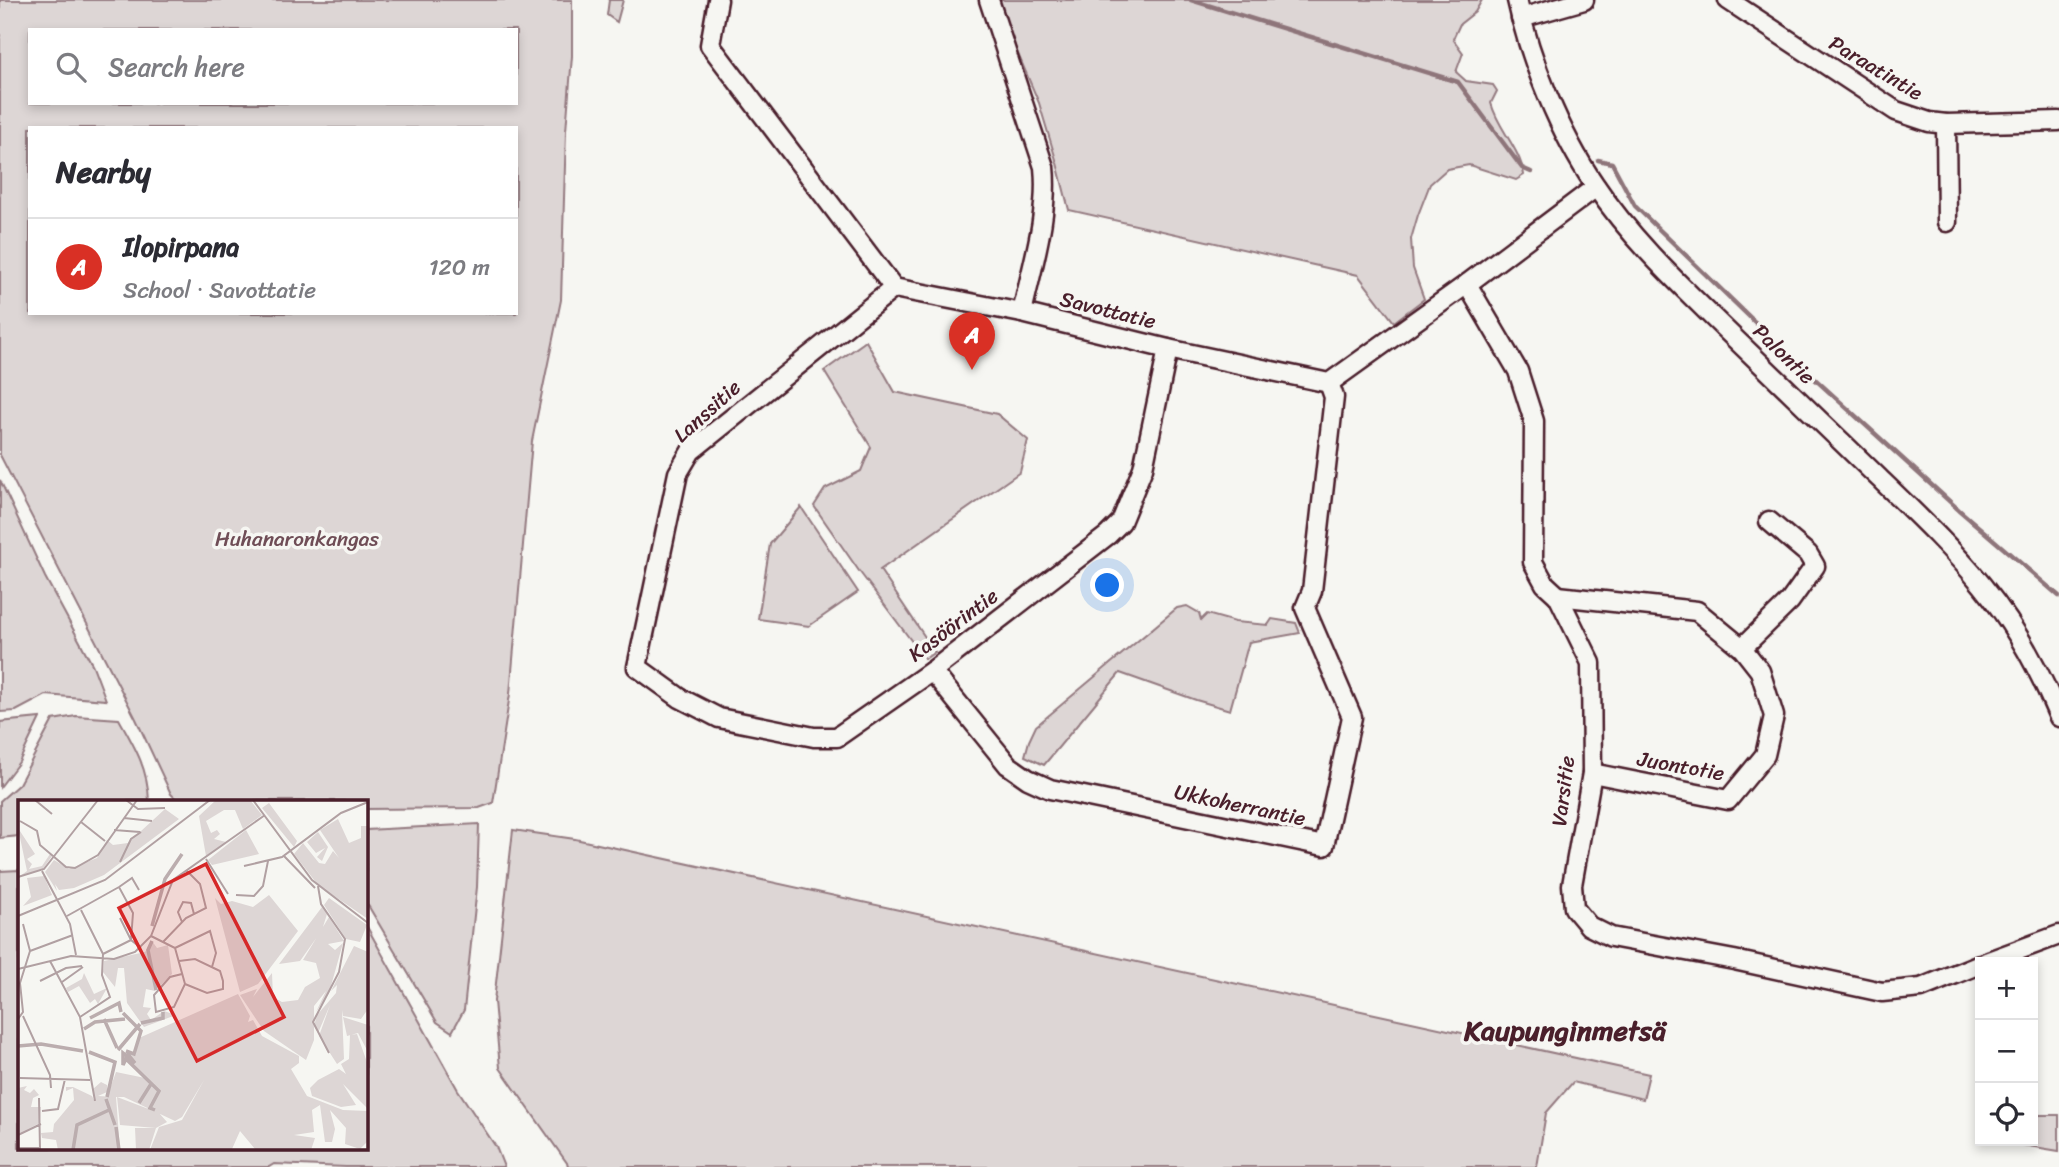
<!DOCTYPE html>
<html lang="en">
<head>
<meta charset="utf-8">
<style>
  :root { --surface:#fff; --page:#f7f7f7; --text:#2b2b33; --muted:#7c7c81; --line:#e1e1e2; --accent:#d93025 }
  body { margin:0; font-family:Sriracha,sans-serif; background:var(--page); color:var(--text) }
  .controls { position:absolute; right:21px; bottom:21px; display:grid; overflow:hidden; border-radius:0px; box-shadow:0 4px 10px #0003 }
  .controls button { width:63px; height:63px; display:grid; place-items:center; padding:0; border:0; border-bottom:2px solid var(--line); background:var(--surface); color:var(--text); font:35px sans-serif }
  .you { position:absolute; left:1108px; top:586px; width:24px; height:24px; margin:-18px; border:5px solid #fff; border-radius:50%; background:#1a73e8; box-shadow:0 0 0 10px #1a73e833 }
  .badge { display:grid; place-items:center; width:46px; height:46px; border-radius:50%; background:var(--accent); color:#fff; font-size:23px; font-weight:700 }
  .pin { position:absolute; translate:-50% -58px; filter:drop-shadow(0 2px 4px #0008) }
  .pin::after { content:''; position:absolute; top:37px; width:24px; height:21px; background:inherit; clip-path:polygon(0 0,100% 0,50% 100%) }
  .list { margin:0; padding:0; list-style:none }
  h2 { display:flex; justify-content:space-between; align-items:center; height:91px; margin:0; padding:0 28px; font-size:30px }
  h2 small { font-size:23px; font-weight:400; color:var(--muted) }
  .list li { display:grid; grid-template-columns:46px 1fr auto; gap:21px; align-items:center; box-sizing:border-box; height:98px; padding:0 28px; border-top:2px solid var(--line) }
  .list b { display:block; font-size:26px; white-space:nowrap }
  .list p { margin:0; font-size:23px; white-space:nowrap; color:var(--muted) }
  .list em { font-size:23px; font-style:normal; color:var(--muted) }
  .icon { flex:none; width:38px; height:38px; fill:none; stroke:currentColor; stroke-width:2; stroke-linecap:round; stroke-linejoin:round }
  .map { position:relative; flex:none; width:2059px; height:1167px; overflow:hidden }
  .search { position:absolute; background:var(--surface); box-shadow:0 4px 10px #0003; left:28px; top:28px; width:490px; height:77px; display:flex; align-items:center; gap:18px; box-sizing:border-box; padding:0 24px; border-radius:0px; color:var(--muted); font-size:26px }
  .panel { position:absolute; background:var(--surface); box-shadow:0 4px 10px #0003; left:28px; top:126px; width:490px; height:189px; border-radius:0px }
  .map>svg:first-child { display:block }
</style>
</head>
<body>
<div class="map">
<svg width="2059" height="1167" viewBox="0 0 2059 1167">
  <rect width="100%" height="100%" fill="#f6f6f2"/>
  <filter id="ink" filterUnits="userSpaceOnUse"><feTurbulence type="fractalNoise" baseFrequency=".0143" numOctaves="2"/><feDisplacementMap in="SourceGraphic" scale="14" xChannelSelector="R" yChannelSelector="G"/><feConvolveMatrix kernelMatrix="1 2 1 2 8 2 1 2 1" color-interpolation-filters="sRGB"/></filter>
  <g filter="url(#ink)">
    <g fill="#ddd6d5" stroke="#947a80" stroke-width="2" fill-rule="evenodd">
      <path d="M 0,0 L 572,0 L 572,56 L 566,131 L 561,300 L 532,441 L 510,694 L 493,803 L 479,808 L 366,809 L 366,801 L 178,801 L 171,794 L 136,719 L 0,455 ZM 30,30 L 516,30 L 516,103 L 30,103 ZM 30,128 L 516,128 L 516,313 L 30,313 Z"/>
      <polygon points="609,0 623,0 617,22 607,15"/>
      <path d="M 995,0 L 1482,0 L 1475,12 L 1460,24 L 1453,39 L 1463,53 L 1456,72 L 1466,81 L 1493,85 L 1497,91 L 1491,103 C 1498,129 1520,148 1524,175 L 1516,180 L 1469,165 L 1447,169 L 1430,184 L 1418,215 L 1411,239 L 1413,268 L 1424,299 L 1394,322 L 1358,275 L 1069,210 L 1057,163 L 1039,103 Z"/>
      <polygon points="866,341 895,392 997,414 1028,440 1020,472 880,570 935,652 925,659 859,571 814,506 825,489 861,471 871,447 824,371"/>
      <polygon points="0,480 45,577 93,666 106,700 46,695 16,711 0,712"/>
      <polygon points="801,507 858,592 809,626 758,619 770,544"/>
      <polygon points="1187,606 1199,613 1201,620 1207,614 1235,622 1268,625 1272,619 1296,623 1300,633 1249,642 1230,710 1196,700 1120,673 1044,765 1025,756 1029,741 1036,726 1177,608"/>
      <path d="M 76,716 L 119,719 C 135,747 148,769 149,801 L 19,801 L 19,836 L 0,838 L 0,801 L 19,784 L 53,720 Z"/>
      <polygon points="40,718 19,762 0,787 0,722"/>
      <polygon points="479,824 477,887 464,1010 452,1032 437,1022 366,902 366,830"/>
      <polygon points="513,830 575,839 1649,1074 1643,1099 1573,1082 1546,1113 1537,1167 568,1167 567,1163 500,1068 494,1001"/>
      <polygon points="19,870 19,1148 366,1148 366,925 458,1090 496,1147 504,1167 346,1167 274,1164 269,1167 0,1167 0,871"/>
      <polygon points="2033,1115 2059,1115 2059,1151 2017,1144 2007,1141 2033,1141"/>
    </g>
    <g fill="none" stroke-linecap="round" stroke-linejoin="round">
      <g stroke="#8e747a" stroke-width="4.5">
        <polyline points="1191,0 1458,82 1522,168 1531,172"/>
        <polyline points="1598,160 1612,163 1635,206 1794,360 1959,510 2059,596"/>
      </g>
      <defs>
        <g id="minor">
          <polyline points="718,0 710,45 894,288 1022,313 1168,349 1329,383 1467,284 1596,187"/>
          <path d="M 989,0 L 1044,167 C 1049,215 1032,266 1022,313"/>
          <path d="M 1517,0 C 1530,60 1560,134 1595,185 C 1631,239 1680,285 1726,330 C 1777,379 1828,429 1879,478 C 1914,512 1950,546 1982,585 C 2014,624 2040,671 2059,717"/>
          <polyline points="1728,0 1896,111 1929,122 1946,124 2059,121"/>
          <polyline points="1521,18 1584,0"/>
          <polyline points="1946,124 1947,222"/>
          <polyline points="1467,284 1518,371 1534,421 1533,562 1545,584 1558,596 1591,663 1592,773 1572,885 1574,908 1589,926 1611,937 1734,960 1882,992 1921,988 1980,964"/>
          <polyline points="894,288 691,451 678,473 637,667 680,698 719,718 814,737 837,737 932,671 1108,535 1121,522 1143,468 1168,349"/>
          <polyline points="1558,596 1697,611 1742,648 1760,671 1774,716 1765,755 1728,800 1592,773"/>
          <polyline points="1742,648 1790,601 1815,566 1808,554 1769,521"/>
          <polyline points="932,671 1008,765 1028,779 1050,789 1324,846 1352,717 1305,608 1312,591 1334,397 1329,383"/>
          <polyline points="1986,962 2059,935"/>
        </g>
      </defs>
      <use href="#minor" stroke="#4a1f2b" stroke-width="23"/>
      <use href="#minor" stroke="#f6f6f2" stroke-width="18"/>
    </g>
  </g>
  <g text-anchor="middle" stroke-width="7" stroke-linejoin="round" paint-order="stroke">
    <g font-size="21" fill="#4a1f2b" stroke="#f6f6f2">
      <text transform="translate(1876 68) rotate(31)" y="7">Paraatintie</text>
      <text transform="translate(1108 310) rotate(14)" y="7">Savottatie</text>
      <text transform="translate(1784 354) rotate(44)" y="7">Palontie</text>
      <text transform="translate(707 411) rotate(-42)" y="7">Lanssitie</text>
      <text transform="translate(953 625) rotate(-37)" y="7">Kasöörintie</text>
      <text transform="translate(1681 766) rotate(10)" y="7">Juontotie</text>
      <text transform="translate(1563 791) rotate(-83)" y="7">Varsitie</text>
      <text transform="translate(1240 805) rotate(12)" y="7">Ukkoherrantie</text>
    </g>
    <g font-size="21" fill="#6f4d56" stroke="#f6f6f2">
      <text x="297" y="546">Huhanaronkangas</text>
    </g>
    <g font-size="28" font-weight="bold" fill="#4a1f2b" stroke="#f6f6f2">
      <text x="1565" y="1040">Kaupunginmetsä</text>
    </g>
  </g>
  <g transform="translate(18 800)">
    <rect width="350" height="350" fill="#f6f6f2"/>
    <path d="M 198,0 L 232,0 L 244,15 L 225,29 L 217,10 L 206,10 L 188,21 L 193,33 L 199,30 L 202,34 L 196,39 L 208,42 L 188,56 L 181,16 ZM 251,3 L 279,41 L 276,47 L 244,8 ZM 147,9 L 161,19 L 86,75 L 56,88 L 41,90 L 37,84 L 39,91 L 27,72 L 36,60 L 51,69 L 79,58 L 89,40 L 95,45 L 110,43 ZM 320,19 L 331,43 L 343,38 L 343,26 L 350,26 L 350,119 L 300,85 L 276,54 L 285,43 L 301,63 L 307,64 L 315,51 L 321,58 L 302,30 ZM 0,28 L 17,54 L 9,59 L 14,64 L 11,69 L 24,66 L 32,54 L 34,56 L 25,69 L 2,76 L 9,71 ZM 228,30 L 241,54 L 194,65 L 190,60 ZM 300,32 L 310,47 L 304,61 L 299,57 L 307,48 L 298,53 L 289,42 ZM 26,76 L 34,95 L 5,106 L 13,97 L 9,78 ZM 251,95 L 280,131 L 240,184 L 222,192 L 197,98 L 203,104 L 214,101 L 235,107 ZM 311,98 L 349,125 L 342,142 L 328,139 L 306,105 ZM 304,107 L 309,114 L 304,130 L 282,161 L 261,164 ZM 311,117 L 326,141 L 310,144 L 317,150 L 325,143 L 311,193 L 298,212 L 308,191 L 296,206 L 296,240 L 288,260 L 246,231 L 222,195 L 239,189 L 235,197 L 254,173 L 255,197 L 264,202 L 280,200 L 287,187 L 302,178 L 298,163 L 285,160 ZM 134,141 L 139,148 L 150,145 L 154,174 L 137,191 L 128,189 L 125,207 L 133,208 L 129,214 L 133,220 L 146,211 L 158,215 L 126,227 L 109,203 L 106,168 L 100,168 L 97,187 L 85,172 L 86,161 L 127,152 ZM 336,146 L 350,152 L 350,209 L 343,219 L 325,216 L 324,210 L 326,259 L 319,264 L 301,236 L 312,205 L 300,233 L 296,226 L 299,215 L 318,193 L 319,185 L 313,191 ZM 66,173 L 76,194 L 89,188 L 80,204 L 77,199 L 72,203 L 61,186 L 50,192 L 48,188 L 64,179 ZM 220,194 L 232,216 L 230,222 L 235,220 L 244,236 L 281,256 L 281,263 L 273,269 L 289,296 L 325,310 L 350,311 L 350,341 L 342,349 L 327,344 L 328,328 L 312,310 L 317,329 L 314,342 L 307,342 L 302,305 L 294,310 L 296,332 L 276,335 L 297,338 L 293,350 L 237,349 L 222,331 L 214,349 L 222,350 L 132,350 L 141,327 L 164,320 L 186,280 L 164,317 L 157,321 L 106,297 L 89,297 L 98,272 L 127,278 L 106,258 L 116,264 L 110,253 L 117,255 L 121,238 ZM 325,217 L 350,225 L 350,252 L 340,233 L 329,236 ZM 339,234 L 350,265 L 350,309 L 325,284 L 338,305 L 323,307 L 294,296 L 292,288 L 300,280 L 321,269 L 328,274 L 323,264 L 331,259 L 332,235 ZM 83,282 L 89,285 L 89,292 L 80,296 L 98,297 L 102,350 L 40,350 L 38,340 L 24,338 L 23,333 L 35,332 L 36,324 L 56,300 L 55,288 L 48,291 L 48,287 L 55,287 L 74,296 L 77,302 L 75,289 ZM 9,286 L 6,290 L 12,293 L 16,289 L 21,295 L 15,298 L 13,307 L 23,307 L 22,323 L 0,334 L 0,288 ZM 99,297 L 141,313 L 149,322 L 138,328 L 102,325 ZM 117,328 L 138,328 L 131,350 L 103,350 L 118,350 Z" fill="#ddd6d5"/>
    <path fill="none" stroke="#bbadae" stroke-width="3.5" d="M 134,126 L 147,79 L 164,54M 134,141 L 130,150 L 138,190M 105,213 L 123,231 L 116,254 L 108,251M 72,218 L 101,203 L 103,212M 86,219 L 99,248M 123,223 L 145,218 L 145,212M 66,229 L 77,222 L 107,219M 0,246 L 23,244 L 65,251M 100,250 L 122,224M 71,252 L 97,262 L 89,297M 109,253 L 117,263 L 105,253 L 105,265 L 108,259 L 141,291 L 132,308 L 137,310M 88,299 L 97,325M 121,303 L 133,284M 98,327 L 101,350M 55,350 L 59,325 L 91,310"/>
    <path fill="none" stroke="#b1a0a2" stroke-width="2" d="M 17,0 L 34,14M 108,0 L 120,9 L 147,8M 235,0 L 294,80 L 350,123M 106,18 L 134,21M 2,21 L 19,31 L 22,45 L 48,67 L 57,68 L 80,55 L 119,0M 63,22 L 87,41M 96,30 L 122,32M 266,56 L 297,88M 188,59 L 210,94M 102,62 L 113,39 L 123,32M 226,66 L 264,57 L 323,13 L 350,2M 24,71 L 52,124 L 58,155M 0,77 L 26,69 L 80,0M 300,86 L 303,104 L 327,139 L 321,172 L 295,222 L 311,253M 101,87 L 114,78 L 121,90M 218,95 L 236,96 L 245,86 L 250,61M 0,116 L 87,80 L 192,0M 49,116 L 101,87 L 115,113 L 113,140M 102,118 L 113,140 L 123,148M 164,122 L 160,112 L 165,102 L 173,103 L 176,114M 133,136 L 157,148 L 167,184 L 156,207 L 138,212 L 136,195 L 152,177 L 164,174M 145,142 L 168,118 L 188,108 L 182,84 L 168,70M 157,148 L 192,131 L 198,153 L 194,167M 12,151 L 55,135M 85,154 L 113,140M 32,161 L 62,217 L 77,301M 161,161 L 177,159 L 202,171 L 205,181 L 205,189 L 189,193 L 167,184M 0,169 L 53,156 L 96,159 L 117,152 L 133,136 L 155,80 L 247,15M 22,181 L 48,168 L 64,166M 44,182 L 65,167M 5,216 L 32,275 L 33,288M 62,217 L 92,197 L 84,175 L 85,154 L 63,110M 0,219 L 5,212 L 2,183 L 12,151 L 5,124M 2,278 L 72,280M 21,298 L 22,350M 24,311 L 40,309 L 47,279M 0,335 L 23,324M 0,348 L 22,348"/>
    <path fill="#d62828" fill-opacity="0.15" stroke="#d62828" stroke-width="3.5" d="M 188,64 L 266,217 L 179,261 L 101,108 Z"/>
    <rect width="350" height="350" fill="none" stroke="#4a1f2b" stroke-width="3.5"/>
  </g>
</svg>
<div class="controls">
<button>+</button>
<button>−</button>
<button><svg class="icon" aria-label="locate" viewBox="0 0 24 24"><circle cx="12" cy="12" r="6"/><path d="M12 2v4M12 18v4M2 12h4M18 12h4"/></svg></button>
</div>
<div class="you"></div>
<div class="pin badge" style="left:972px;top:370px">A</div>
<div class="search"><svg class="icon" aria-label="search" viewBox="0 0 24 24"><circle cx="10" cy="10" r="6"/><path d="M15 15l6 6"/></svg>Search here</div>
<section class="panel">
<h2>Nearby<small></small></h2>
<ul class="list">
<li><span class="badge">A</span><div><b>Ilopirpana</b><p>School · Savottatie</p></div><em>120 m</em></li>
</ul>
</section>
</div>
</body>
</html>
